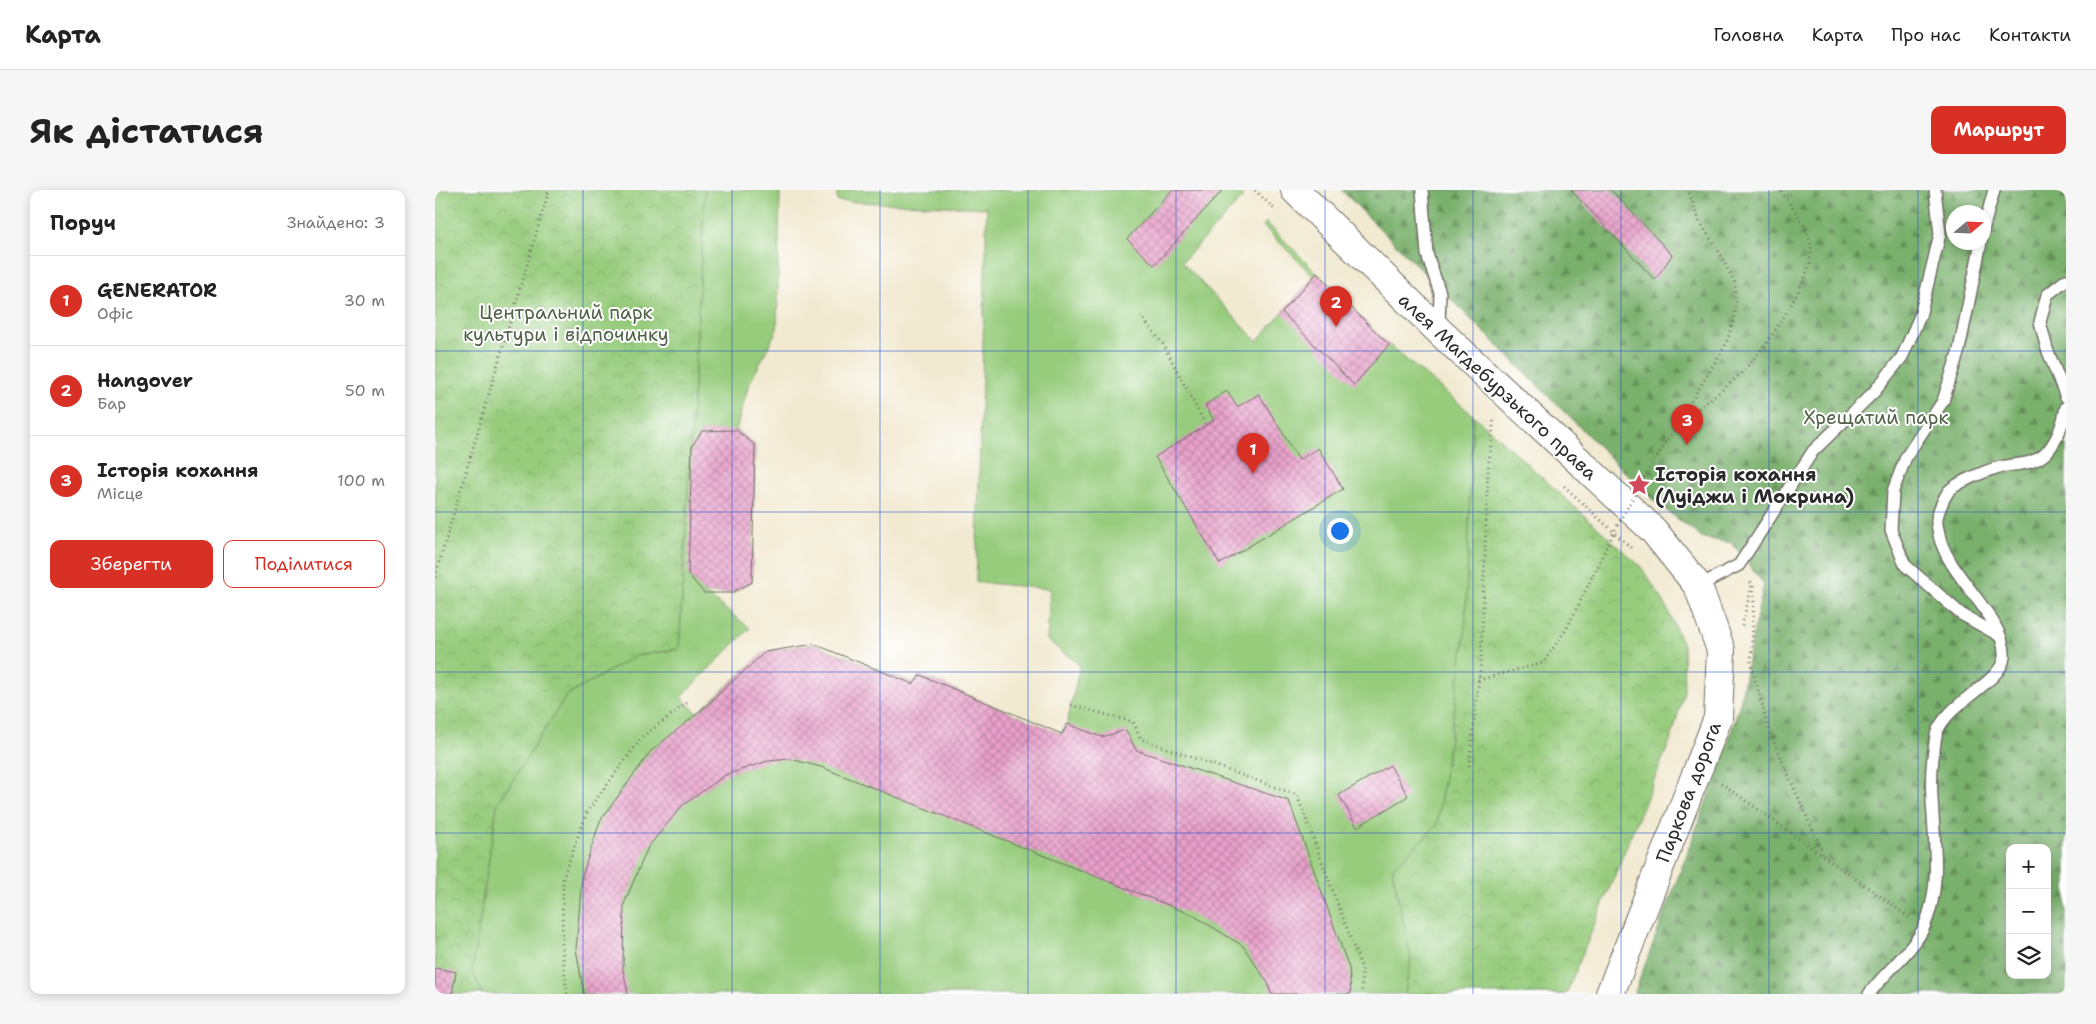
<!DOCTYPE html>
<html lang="uk">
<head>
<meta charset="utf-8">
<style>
  :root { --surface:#fff; --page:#f6f6f6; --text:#222; --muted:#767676; --line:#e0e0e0; --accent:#d93025 }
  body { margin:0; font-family:"Shantell Sans",sans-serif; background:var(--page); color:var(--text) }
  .controls { position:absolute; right:15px; bottom:15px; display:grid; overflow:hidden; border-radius:10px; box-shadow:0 2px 12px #0003 }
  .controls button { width:45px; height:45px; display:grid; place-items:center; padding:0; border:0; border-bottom:1px solid var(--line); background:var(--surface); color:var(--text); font:25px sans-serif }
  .compass { position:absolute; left:1511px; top:15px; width:45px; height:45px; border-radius:50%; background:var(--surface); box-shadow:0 2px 12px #0003; rotate:71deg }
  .you { position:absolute; left:904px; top:340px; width:18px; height:18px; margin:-12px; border:4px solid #fff; border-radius:50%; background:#1a73e8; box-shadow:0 0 0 8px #1a73e833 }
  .badge { display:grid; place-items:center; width:32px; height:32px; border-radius:50%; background:var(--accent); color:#fff; font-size:16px; font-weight:700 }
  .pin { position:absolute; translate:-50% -41px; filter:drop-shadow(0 1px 2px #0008) }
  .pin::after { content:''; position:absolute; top:26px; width:18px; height:15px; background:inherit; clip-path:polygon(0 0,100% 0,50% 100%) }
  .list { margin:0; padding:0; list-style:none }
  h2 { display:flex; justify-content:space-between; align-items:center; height:65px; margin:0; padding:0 20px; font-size:21px }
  h2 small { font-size:16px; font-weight:400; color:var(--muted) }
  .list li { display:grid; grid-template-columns:32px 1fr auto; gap:15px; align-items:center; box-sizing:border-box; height:90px; padding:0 20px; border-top:1px solid var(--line) }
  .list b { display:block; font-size:19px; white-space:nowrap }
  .list p { margin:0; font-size:16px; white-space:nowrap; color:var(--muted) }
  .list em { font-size:16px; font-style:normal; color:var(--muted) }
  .actions { display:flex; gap:10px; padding:15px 20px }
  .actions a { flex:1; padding:11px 0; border:1px solid var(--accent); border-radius:10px; text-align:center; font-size:18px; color:var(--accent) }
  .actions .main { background:var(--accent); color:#fff }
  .icon { flex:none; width:28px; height:28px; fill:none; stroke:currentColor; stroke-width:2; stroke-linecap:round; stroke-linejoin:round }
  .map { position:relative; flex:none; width:1631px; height:804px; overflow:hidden; border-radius:10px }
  header { display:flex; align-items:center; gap:30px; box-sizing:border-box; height:70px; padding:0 25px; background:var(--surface); border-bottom:1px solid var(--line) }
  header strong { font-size:24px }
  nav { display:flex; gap:28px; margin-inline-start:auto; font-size:18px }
  .intro { display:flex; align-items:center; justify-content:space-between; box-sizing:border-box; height:120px; padding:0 30px }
  h1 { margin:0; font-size:35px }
  .button { padding:12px 22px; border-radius:10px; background:var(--accent); color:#fff; font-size:18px; font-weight:700 }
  main { display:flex; gap:30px; padding:0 30px }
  aside { flex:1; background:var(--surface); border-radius:10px; box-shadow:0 2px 12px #0003 }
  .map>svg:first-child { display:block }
</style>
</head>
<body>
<header>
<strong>Карта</strong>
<nav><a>Головна</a><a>Карта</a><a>Про нас</a><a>Контакти</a></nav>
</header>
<div class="intro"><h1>Як дістатися</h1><a class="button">Маршрут</a></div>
<main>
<aside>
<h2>Поруч<small>Знайдено: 3</small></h2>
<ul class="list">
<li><span class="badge">1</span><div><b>GENERATOR</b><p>Офіс</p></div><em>30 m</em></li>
<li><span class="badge">2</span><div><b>Hangover</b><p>Бар</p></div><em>50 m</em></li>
<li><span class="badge">3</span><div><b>Історія кохання</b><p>Місце</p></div><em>100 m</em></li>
</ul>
<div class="actions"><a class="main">Зберегти</a><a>Поділитися</a></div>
</aside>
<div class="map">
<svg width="1631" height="804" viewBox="0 0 1631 804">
  <defs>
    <pattern id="forest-firs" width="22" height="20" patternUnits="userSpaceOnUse" patternTransform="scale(1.25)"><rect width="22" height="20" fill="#79b06c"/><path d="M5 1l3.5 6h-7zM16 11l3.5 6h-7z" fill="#638f59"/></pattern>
    <pattern id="park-crowns" width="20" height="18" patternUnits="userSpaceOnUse" patternTransform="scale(1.25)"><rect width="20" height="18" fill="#97cc7d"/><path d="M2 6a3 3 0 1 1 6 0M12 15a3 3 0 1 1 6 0" fill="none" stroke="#82af6c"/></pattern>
    <pattern id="building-cross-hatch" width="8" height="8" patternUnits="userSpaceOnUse" patternTransform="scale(1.25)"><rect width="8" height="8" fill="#e9a0cb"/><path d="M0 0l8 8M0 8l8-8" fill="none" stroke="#bd83a5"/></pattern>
  </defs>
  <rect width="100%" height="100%" fill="#fff"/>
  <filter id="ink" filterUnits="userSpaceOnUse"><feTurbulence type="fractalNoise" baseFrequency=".02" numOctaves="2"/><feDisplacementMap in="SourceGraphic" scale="10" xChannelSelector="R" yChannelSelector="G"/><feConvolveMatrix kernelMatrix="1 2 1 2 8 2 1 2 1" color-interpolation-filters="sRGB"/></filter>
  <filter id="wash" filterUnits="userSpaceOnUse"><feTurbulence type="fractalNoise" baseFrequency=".0096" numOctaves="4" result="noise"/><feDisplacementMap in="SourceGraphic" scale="20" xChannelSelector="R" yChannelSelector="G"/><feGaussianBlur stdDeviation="1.12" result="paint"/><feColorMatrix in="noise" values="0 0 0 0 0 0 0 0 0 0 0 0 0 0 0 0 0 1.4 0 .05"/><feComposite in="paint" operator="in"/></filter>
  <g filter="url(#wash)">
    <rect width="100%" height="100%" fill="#f1e9d0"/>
    <polygon fill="#97cc7d" stroke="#617c54" points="270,0 345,0 342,139 313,197 301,240 320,255 317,392 297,403 269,403 315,438 246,507 262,523 330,462 352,458 379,454 478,493 485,485 626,544 632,534 645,475 612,450 615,399 541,392 552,18 402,11 402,0 801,0 808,7 747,72 822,151 879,87 828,36 831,32 954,155 1038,225 1030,445 1002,635 957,680 976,768 970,804 48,804 37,780 62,615 131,506 200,466 244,459"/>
    <path fill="url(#forest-firs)" stroke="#526e4c" fill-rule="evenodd" d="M 906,0 L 1631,0 L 1631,804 L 1199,804 L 1291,560 L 1305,513 L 1320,434 L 1329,394 L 1297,353 L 1268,348 L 1218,310 ZM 1518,22 L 1548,22 L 1548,52 L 1518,52 ZM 1575,658 L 1612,658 L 1612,785 L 1575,785 Z"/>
    <g fill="url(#park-crowns)" stroke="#617c54">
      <polygon points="0,0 270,0 244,459 200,466 131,506 62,615 37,780 48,804 0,804"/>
      <polygon points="1038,225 1206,377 1229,412 1248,455 1249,501 1237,546 1131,804 970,804 976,768 957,679 1002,635 1030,445"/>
    </g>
    <g id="blocks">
      <g fill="url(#building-cross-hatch)">
        <polygon points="737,0 788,0 719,75 692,49"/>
        <polygon points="1136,0 1176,0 1237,65 1220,90"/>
        <polygon points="882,83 954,155 919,195 847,122"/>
        <polygon points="792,201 802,217 824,204 864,270 883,258 908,299 785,374 720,267 779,230 770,215"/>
        <polygon points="301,240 320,255 317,392 297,403 269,403 253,384 257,256 267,241"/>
        <polygon points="379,454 478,494 485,485 627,544 632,534 667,547 691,540 701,560 854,611 914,778 916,804 836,804 833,793 808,756 758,725 386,577 356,569 333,571 290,585 247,616 213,657 189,714 188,779 193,804 149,804 141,759 147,686 165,631 216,561 262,524 330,462"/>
        <polygon points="955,575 973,606 922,637 904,605"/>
        <polygon points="0,778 21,782 17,804 0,804"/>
      </g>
    </g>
  </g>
  <g filter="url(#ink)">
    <use href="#blocks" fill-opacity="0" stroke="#706e65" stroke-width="1"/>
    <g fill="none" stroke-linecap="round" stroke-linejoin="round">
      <defs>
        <g id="lane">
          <polyline points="987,0 992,64 1005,103 1004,136"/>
          <polyline points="1548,40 1559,0"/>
          <polyline points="1546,52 1524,160 1508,211 1471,267 1458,301 1456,340 1470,375 1526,424 1565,446"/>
          <polyline points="1631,90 1612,105 1605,132 1612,159 1631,207"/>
          <polyline points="1263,396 1304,375 1378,261 1439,202 1467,167 1485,126 1505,44 1500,0"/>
          <path d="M 1434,804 C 1450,782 1478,761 1489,737 C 1514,681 1489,618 1499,560 C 1500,555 1500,547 1502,542 C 1513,512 1567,492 1569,467 C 1572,429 1513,387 1504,345 C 1504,341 1501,335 1502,330 C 1502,323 1509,308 1513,302 C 1520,293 1558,277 1571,276 C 1584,274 1599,274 1610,264 C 1623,251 1628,234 1631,217"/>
        </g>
        <polyline id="secondary" points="860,0 1005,142 1218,340 1263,396 1286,460 1283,528 1175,804"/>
      </defs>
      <use href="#lane" stroke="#706e65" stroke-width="14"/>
      <use href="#secondary" stroke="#706e65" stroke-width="30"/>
      <g stroke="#706e65" stroke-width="3" stroke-dasharray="1 4" stroke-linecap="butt">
        <polyline points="820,0 839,19"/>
        <polyline points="706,126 728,154 771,236"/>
        <path d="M 1244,234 C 1265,216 1290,200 1309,180 C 1330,159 1380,87 1376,57 C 1373,37 1357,17 1345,0"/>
        <polyline points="1209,288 1290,156 1299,130 1301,112 1300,93 1284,62 1265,32 1253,0"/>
        <polyline points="1129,296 1196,358"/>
        <polyline points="0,387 114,0"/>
        <polyline points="1318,396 1319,408 1316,475 1335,543 1389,666"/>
        <polyline points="1307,436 1317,394 1314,390"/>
        <polyline points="1043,490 1108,473 1132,438 1158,385"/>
        <polyline points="636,515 698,532 706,549 862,605 927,779 927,804"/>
        <polyline points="1034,576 1046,471 1053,280 1059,228"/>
        <polyline points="1286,593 1474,727"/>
        <polyline points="132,804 127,759 128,688 152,622 207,547 252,513"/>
      </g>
      <use href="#lane" stroke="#fff" stroke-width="11"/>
      <use href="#secondary" stroke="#fff" stroke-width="28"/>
      <polyline stroke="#706e65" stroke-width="3" stroke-dasharray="1 4" stroke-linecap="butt" points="1158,385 1181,338 1209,288"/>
    </g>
  </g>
  <path fill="none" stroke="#1d4ed8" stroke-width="1" stroke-opacity="0.55" d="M 148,0 L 148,804M 297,0 L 297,804M 445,0 L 445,804M 593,0 L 593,804M 741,0 L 741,804M 890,0 L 890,804M 1038,0 L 1038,804M 1186,0 L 1186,804M 1334,0 L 1334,804M 1483,0 L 1483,804M 0,161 L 1631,161M 0,322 L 1631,322M 0,482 L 1631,482M 0,643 L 1631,643"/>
  <defs>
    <symbol id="sight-bare" viewBox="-9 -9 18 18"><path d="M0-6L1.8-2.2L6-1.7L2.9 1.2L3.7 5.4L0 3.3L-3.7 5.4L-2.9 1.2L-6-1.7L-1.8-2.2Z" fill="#d1495b" stroke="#fff" stroke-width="2.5" paint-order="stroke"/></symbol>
  </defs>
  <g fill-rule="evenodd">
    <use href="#sight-bare" x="1188" y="279" width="32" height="32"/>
  </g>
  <g text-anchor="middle" stroke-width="4" stroke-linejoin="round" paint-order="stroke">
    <g font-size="19" fill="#516348" stroke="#fff">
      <text x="131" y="129">Центральний парк<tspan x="131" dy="22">культури і відпочинку</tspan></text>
      <text x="1441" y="234">Хрещатий парк</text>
    </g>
    <g font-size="19" fill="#2b2b2b" stroke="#fff">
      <text transform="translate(1063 196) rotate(43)" y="7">алея Магдебурзького права</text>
      <text transform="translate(1253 602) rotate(-69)" y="7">Паркова дорога</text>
    </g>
    <g font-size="19" font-weight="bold" fill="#2b2b2b" stroke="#fff" text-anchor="start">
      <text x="1220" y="291">Історія кохання<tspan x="1220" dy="22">(Луіджи і Мокрина)</tspan></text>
    </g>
  </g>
</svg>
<div class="controls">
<button>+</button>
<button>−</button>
<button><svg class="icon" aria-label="layers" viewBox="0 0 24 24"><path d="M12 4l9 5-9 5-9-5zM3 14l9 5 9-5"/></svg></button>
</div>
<svg class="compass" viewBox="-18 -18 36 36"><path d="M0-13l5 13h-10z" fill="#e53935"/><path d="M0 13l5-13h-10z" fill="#767676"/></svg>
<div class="you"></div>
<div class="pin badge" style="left:818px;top:284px">1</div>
<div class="pin badge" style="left:901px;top:137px">2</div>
<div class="pin badge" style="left:1252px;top:255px">3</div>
</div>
</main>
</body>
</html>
